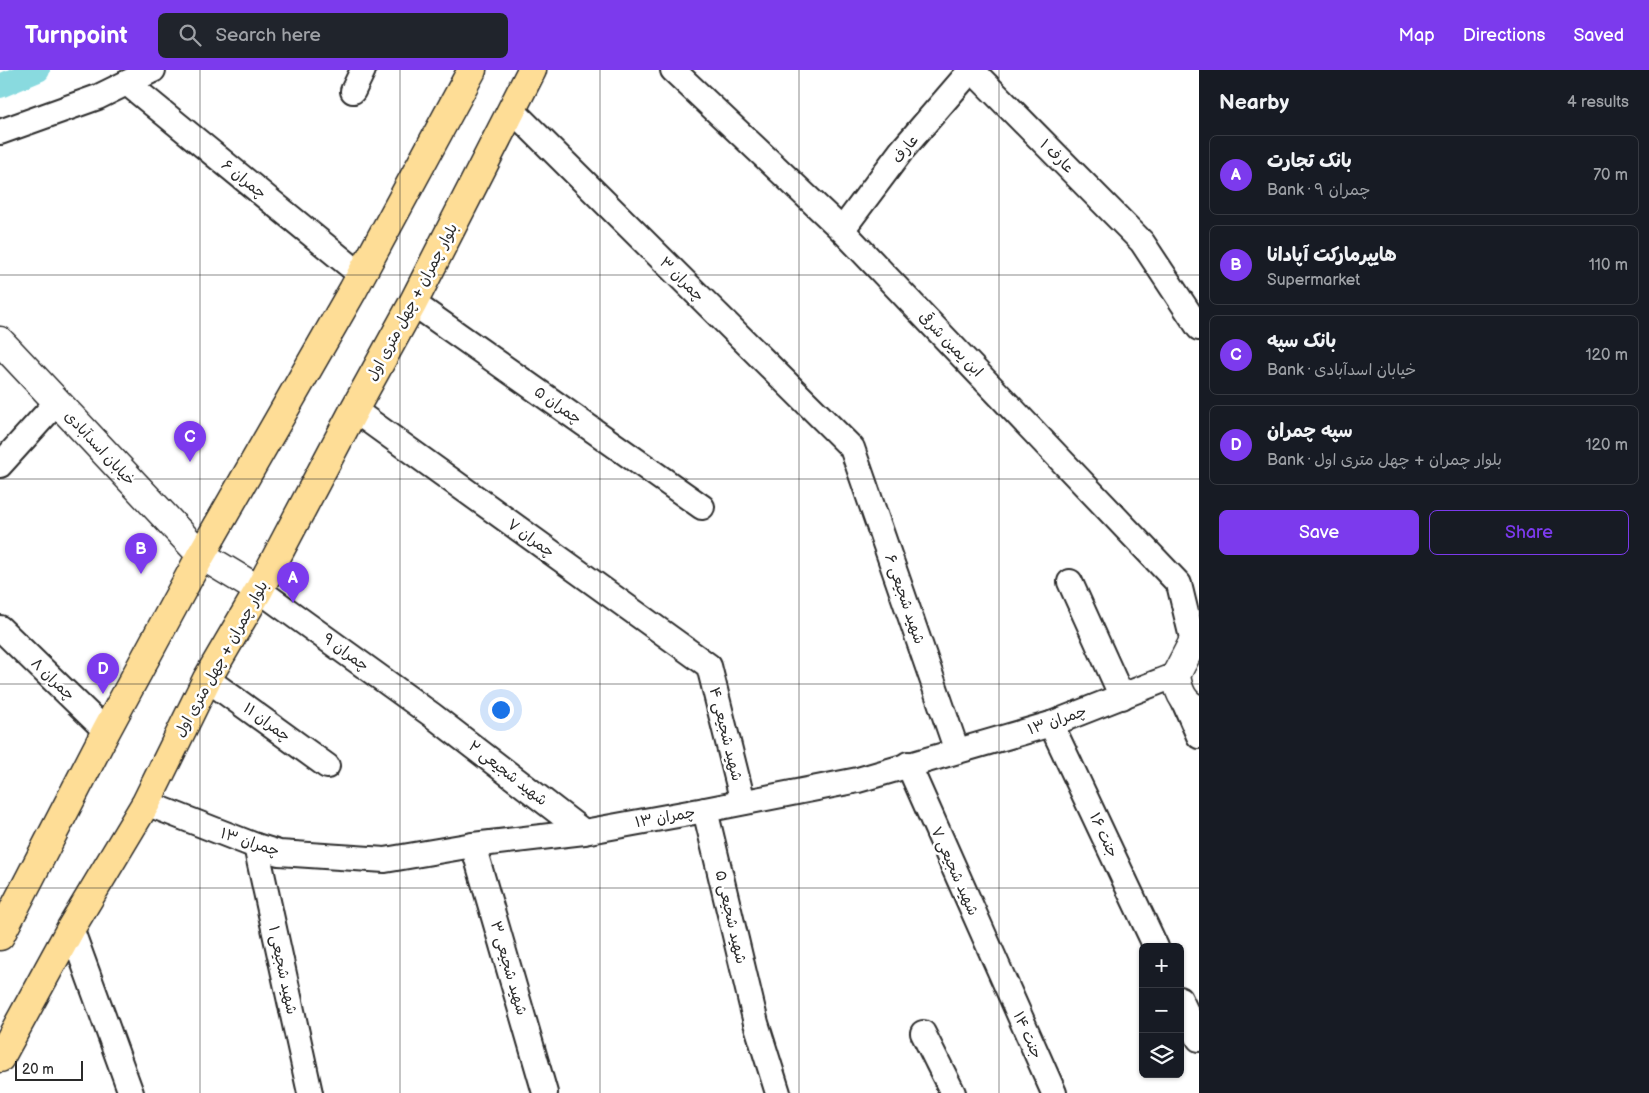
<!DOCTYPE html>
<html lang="en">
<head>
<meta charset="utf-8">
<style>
  :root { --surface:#171b24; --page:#20242c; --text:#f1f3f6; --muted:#9ea1a6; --line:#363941; --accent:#7c3aed }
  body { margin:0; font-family:"Balsamiq Sans","Playpen Sans Arabic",sans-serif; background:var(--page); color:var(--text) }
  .controls { position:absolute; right:15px; bottom:15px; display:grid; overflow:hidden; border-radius:8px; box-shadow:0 1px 4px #0004 }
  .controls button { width:45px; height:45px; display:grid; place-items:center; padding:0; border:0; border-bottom:1px solid var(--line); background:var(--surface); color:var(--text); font:25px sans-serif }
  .scale { position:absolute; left:15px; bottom:12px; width:68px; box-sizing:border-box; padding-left:5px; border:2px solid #2b2b2b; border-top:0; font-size:14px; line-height:18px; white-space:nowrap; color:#2b2b2b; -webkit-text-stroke:4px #fff; paint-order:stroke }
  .you { position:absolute; left:500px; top:639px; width:18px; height:18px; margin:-12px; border:4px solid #fff; border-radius:50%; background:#1a73e8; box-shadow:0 0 0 8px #1a73e833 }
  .badge { display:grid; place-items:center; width:32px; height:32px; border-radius:50%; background:var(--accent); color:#fff; font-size:16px; font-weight:700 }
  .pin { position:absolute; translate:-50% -41px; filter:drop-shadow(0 1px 2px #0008) }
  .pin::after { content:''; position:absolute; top:26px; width:18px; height:15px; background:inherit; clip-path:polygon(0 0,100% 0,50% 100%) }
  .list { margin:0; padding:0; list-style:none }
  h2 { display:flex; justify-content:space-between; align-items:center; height:65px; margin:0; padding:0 20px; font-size:21px }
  h2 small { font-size:16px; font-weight:400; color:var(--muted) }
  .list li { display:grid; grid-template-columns:32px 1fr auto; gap:15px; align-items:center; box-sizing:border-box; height:80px; margin:0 10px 10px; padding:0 10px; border:1px solid var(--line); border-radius:8px }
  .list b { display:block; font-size:19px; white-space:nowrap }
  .list p { margin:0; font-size:16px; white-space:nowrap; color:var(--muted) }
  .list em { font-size:16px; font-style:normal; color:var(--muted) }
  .actions { display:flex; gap:10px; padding:15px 20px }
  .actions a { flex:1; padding:11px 0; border:1px solid var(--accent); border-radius:8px; text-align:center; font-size:18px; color:var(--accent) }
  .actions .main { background:var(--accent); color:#fff }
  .icon { flex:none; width:28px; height:28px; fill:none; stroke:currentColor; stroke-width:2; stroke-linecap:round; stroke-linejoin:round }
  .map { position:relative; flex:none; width:1199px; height:1023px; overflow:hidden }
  header { display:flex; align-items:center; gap:30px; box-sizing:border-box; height:70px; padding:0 25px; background:var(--accent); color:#fff }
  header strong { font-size:24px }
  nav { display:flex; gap:28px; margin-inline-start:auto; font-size:18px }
  .search { width:350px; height:45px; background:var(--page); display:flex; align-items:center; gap:12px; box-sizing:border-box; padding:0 18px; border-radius:8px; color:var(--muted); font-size:19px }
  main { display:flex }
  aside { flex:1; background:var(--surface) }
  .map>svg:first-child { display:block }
</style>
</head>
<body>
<header>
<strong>Turnpoint</strong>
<div class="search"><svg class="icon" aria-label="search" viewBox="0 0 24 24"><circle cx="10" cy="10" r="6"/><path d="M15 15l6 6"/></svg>Search here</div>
<nav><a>Map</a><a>Directions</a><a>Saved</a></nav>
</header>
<main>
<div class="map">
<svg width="1199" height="1023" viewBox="0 0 1199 1023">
  <rect width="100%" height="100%" fill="#fff"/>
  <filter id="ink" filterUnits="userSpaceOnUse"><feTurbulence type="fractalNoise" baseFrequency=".02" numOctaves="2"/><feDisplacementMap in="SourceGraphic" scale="10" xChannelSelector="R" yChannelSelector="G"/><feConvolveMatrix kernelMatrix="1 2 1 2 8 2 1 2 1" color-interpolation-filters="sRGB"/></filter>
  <g filter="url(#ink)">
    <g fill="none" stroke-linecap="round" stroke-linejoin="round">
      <polyline stroke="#89dadf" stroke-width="24" points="0,16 38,0"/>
      <defs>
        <g id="street">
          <polyline points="673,0 842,160 1179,514 1193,572"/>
          <polyline points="972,0 1142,172 1199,258"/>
          <polyline points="127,13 361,205"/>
          <polyline points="353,21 363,0"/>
          <polyline points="512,40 852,378 957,681"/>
          <polyline points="0,62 98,27 153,0"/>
          <polyline points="842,160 902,80 971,0"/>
          <polyline points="413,233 702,437"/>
          <polyline points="354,340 709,596 743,732"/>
          <polyline points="0,395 57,332"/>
          <polyline points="1070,512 1122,627"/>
          <polyline points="259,520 432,645 584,762"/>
          <polyline points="0,558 106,661"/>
          <polyline points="207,609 327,696"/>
          <polyline points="1181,625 1199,666"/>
          <polyline points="1051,654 1156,877"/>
          <polyline points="908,694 1054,1023"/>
          <polyline points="146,733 256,776 279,783 385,790 473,775 584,762 705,740 858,710 1051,654 1176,605"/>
          <polyline points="705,740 756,953 778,1023"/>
          <polyline points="473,775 545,1023"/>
          <polyline points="256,776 310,1023"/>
          <polyline points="71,858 131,1023"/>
          <polyline points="1180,929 1199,969"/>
          <polyline points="923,963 953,1023"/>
        </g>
        <g id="secondary">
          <polyline points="0,271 201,485 259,520"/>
          <path d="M 1199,567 L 1193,572 L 1176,605 C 1178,620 1183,635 1199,639"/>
        </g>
        <g id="primary">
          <polyline points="0,866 106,661 201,485 353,220 472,0"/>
          <polyline points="0,988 71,858 146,733 207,609 259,520 354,340 413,233 532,0"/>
        </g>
      </defs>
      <use href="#street" stroke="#2b2b2b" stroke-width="28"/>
      <use href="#secondary" stroke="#2b2b2b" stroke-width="31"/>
      <use href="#primary" stroke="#2b2b2b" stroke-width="31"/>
      <use href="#street" stroke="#fff" stroke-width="24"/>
      <use href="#secondary" stroke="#fff" stroke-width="28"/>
      <use href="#primary" stroke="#fedd96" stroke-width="28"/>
    </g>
  </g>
  <path fill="none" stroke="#2b2b2b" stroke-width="1" stroke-opacity="0.55" d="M 200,0 L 200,1023M 400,0 L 400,1023M 600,0 L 600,1023M 799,0 L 799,1023M 999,0 L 999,1023M 0,205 L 1199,205M 0,409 L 1199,409M 0,614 L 1199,614M 0,818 L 1199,818"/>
  <g text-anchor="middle" stroke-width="5" stroke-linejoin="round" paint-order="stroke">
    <g font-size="15" fill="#2b2b2b" stroke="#fff">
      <text transform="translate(905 79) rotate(-51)" y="5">عارف</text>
      <text transform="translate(1057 86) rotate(45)" y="5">عارف ۱</text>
      <text transform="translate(244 109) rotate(39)" y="5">چمران ۶</text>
      <text transform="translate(682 209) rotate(45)" y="5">چمران ۳</text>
      <text transform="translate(412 232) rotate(-62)" y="5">بلوار چمران + چهل متری اول</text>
      <text transform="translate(951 274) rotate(46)" y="5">ابن یمین شرقی</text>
      <text transform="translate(558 335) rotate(35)" y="5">چمران ۵</text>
      <text transform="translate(100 378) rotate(47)" y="5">خیابان اسدآبادی</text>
      <text transform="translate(531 468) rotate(36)" y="5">چمران ۷</text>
      <text transform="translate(905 529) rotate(71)" y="5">شهید شجیعی ۶</text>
      <text transform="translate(346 582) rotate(36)" y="5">چمران ۹</text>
      <text transform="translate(221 589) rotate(-61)" y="5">بلوار چمران + چهل متری اول</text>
      <text transform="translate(53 609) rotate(44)" y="5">چمران ۸</text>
      <text transform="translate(1057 650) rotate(-19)" y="5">چمران ۱۳</text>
      <text transform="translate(267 652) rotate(36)" y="5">چمران ۱۱</text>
      <text transform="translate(726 664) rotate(76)" y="5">شهید شجیعی ۴</text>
      <text transform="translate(508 703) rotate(38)" y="5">شهید شجیعی ۲</text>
      <text transform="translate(665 747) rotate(-10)" y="5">چمران ۱۳</text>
      <text transform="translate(1104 765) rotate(65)" y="5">جنت ۱۶</text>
      <text transform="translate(250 772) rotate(18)" y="5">چمران ۱۳</text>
      <text transform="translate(955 801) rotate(66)" y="5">شهید شجیعی ۷</text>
      <text transform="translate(731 847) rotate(77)" y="5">شهید شجیعی ۵</text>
      <text transform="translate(509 898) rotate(74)" y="5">شهید شجیعی ۳</text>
      <text transform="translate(283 900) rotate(78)" y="5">شهید شجیعی ۱</text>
      <text transform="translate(1028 965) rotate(66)" y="5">جنت ۱۴</text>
    </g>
  </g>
</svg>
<div class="controls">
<button>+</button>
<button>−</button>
<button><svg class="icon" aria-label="layers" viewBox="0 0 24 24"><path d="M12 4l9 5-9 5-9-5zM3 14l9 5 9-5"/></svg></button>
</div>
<div class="scale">20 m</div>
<div class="you"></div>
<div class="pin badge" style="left:293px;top:533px">A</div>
<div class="pin badge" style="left:141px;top:504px">B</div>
<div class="pin badge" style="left:190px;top:392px">C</div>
<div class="pin badge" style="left:103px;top:624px">D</div>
</div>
<aside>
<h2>Nearby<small>4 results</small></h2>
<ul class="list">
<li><span class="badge">A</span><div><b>بانک تجارت</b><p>Bank · چمران ۹</p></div><em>70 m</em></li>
<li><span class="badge">B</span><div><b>هایپرمارکت آپادانا</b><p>Supermarket</p></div><em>110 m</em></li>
<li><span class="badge">C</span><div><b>بانک سپه</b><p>Bank · خیابان اسدآبادی</p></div><em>120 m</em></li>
<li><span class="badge">D</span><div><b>سپه چمران</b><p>Bank · بلوار چمران + چهل متری اول</p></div><em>120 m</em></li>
</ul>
<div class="actions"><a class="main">Save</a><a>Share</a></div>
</aside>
</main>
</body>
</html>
